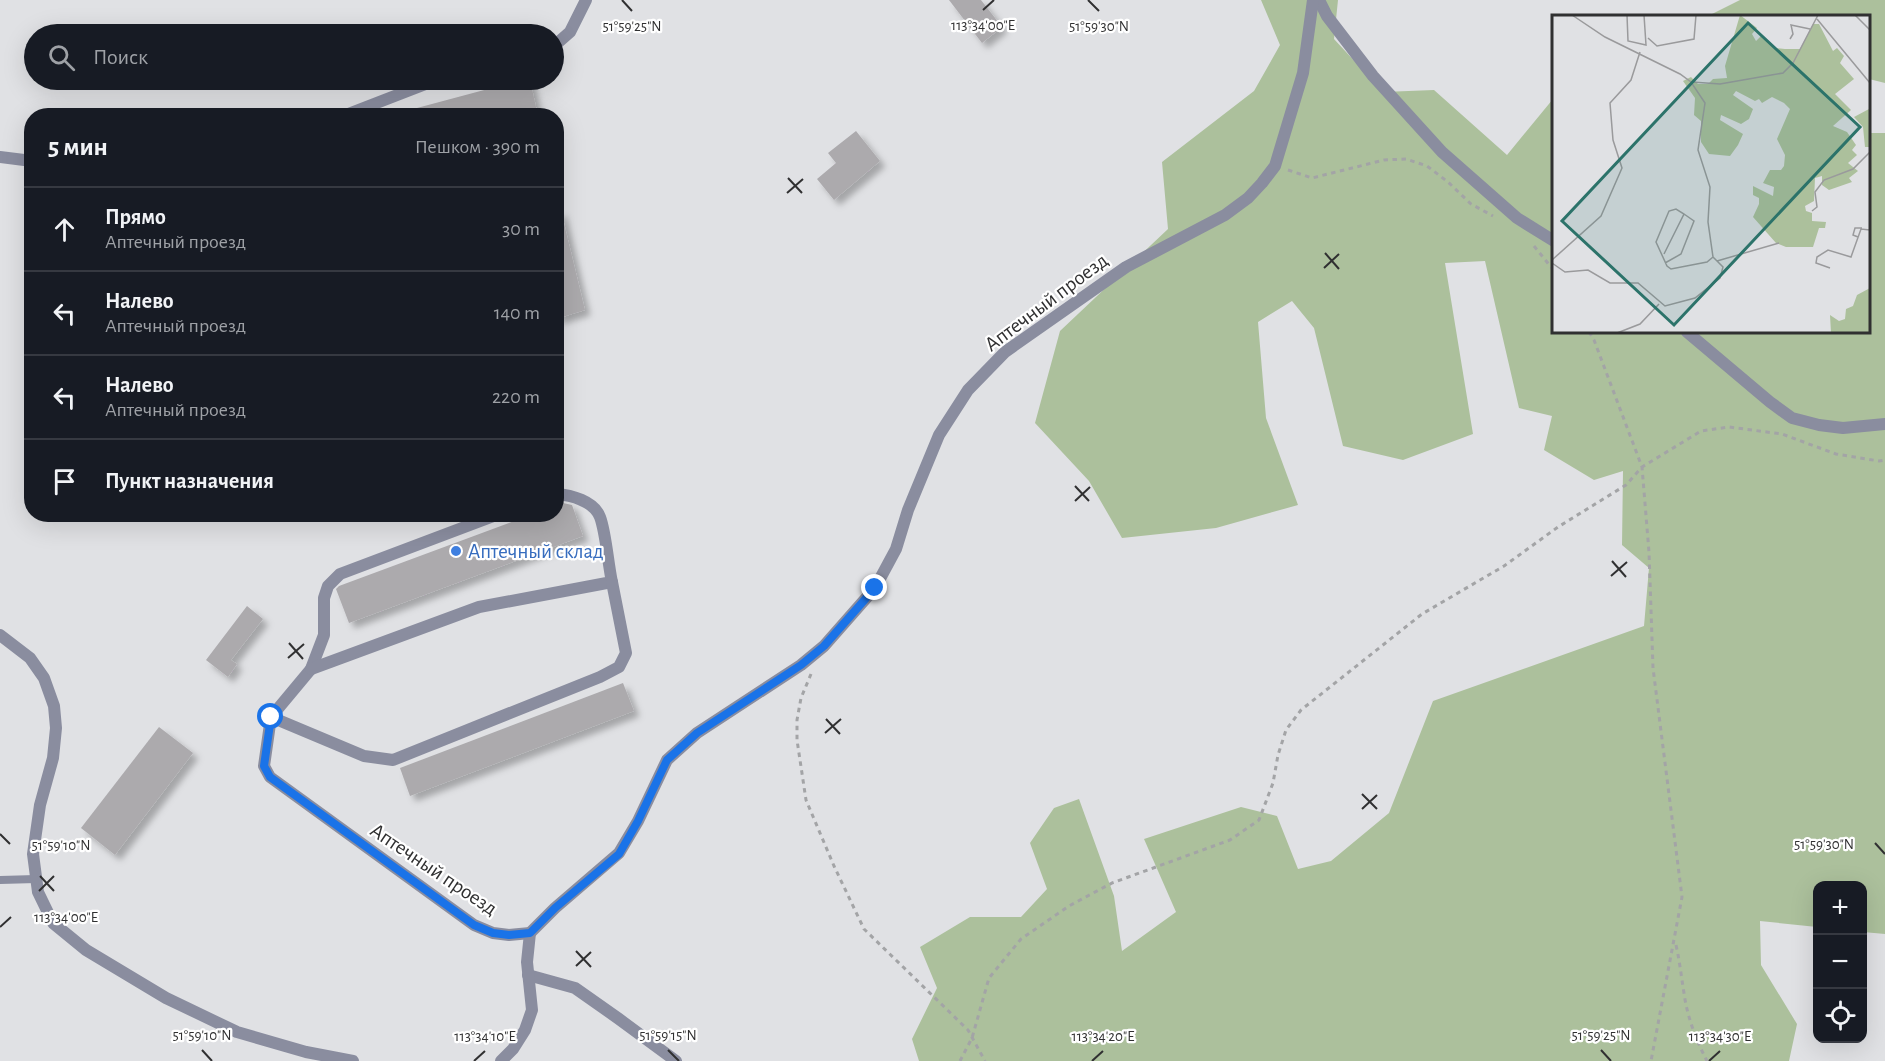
<!DOCTYPE html>
<html lang="ru">
<head>
<meta charset="utf-8">
<style>
  :root { --surface:#171b24; --page:#20242c; --text:#f1f3f6; --muted:#9ea1a6; --line:#363941 }
  body { margin:0; font-family:"Alegreya Sans",sans-serif; background:var(--page); color:var(--text) }
  .controls { position:absolute; right:18px; bottom:18px; display:grid; overflow:hidden; border-radius:12px; box-shadow:0 6px 24px #0002 }
  .controls button { width:54px; height:54px; display:grid; place-items:center; padding:0; border:0; border-bottom:2px solid var(--line); background:var(--surface); color:var(--text); font:30px sans-serif }
  .stop { position:absolute; width:18px; height:18px; margin:-14px; border:4px solid #1a73e8; border-radius:50%; background:#fff }
  .stop.end { background:#1a73e8; border-color:#fff; box-shadow:0 2px 6px #0008 }
  .list { margin:0; padding:0; list-style:none }
  h2 { display:flex; justify-content:space-between; align-items:center; height:78px; margin:0; padding:0 24px; font-size:26px }
  h2 small { font-size:20px; font-weight:400; color:var(--muted) }
  .list li { display:grid; grid-template-columns:39px 1fr auto; gap:18px; align-items:center; box-sizing:border-box; height:84px; padding:0 24px; border-top:2px solid var(--line) }
  .list b { display:block; font-size:22px; white-space:nowrap }
  .list p { margin:0; font-size:20px; white-space:nowrap; color:var(--muted) }
  .list em { font-size:20px; font-style:normal; color:var(--muted) }
  .icon { flex:none; width:33px; height:33px; fill:none; stroke:currentColor; stroke-width:2; stroke-linecap:round; stroke-linejoin:round }
  .map { position:relative; flex:none; width:1885px; height:1061px; overflow:hidden }
  .search { position:absolute; background:var(--surface); box-shadow:0 6px 24px #0002; left:24px; top:24px; width:540px; height:66px; display:flex; align-items:center; gap:15px; box-sizing:border-box; padding:0 21px; border-radius:33px; color:var(--muted); font-size:22px }
  .panel { position:absolute; background:var(--surface); box-shadow:0 6px 24px #0002; left:24px; top:108px; width:540px; height:414px; border-radius:24px }
  .map>svg:first-child { display:block }
</style>
</head>
<body>
<div class="map">
<svg width="1885" height="1061" viewBox="0 0 1885 1061">
  <defs>
    <filter id="shadow"><feDropShadow dx="5.5" dy="5.5" stdDeviation="3" flood-color="#0004"/></filter>
  </defs>
  <rect width="100%" height="100%" fill="#e0e1e4"/>
  <g fill="#acc09c">
    <polygon points="1261,0 1338,0 1334,39 1383,92 1434,90 1507,155 1553,99 1554,332 1868,332 1869,133 1885,133 1885,934 1863,932 1862,886 1818,886 1817,927 1760,921 1761,965 1797,1024 1789,1061 919,1061 912,1039 937,988 920,947 970,917 1021,917 1047,889 1030,843 1054,808 1079,799 1114,896 1122,951 1176,912 1144,839 1241,807 1277,816 1298,869 1331,861 1389,813 1433,701 1644,626 1649,568 1622,545 1623,471 1594,480 1544,450 1552,416 1519,408 1485,261 1445,263 1473,434 1403,460 1343,446 1314,328 1292,301 1258,322 1266,418 1298,505 1216,528 1122,538 1089,481 1035,423 1060,331 1168,229 1162,162 1254,91 1280,45"/>
    <polygon points="1740,0 1885,0 1885,83 1869,79 1868,16 1708,16"/>
  </g>
  <g fill="#acaaad" filter="url(#shadow)">
    <polygon points="949,0 981,0 1002,27 982,43"/>
    <polygon points="522,80 530,80 538,116 403,116 402,112"/>
    <polygon points="856,131 880,161 834,200 817,179 836,163 828,153"/>
    <polygon points="561,211 585,310 556,319 556,212"/>
    <polygon points="563,503 572,505 583,536 349,623 336,589 339,586 533,514 556,514 556,506"/>
    <polygon points="247,606 263,619 231,660 237,664 228,677 206,660"/>
    <polygon points="623,683 634,711 410,796 400,768"/>
    <polygon points="159,727 193,753 115,855 81,828"/>
  </g>
  <g fill="none" stroke-linecap="round" stroke-linejoin="round">
    <g stroke="#a3a4a6" stroke-width="3" stroke-dasharray="4.5 4.5" stroke-linecap="butt">
      <polyline points="1288,170 1312,178 1384,160 1406,159 1427,166 1448,182 1471,204 1493,216"/>
      <polyline points="1534,246 1551,267 1554,267"/>
      <polyline points="1589,332 1594,340 1642,467 1649,552 1653,668 1682,897 1651,1061"/>
      <polyline points="811,674 801,698 797,720 797,740 806,800 834,866 864,929 968,1030 985,1061"/>
      <path d="M 1676,945 C 1680,963 1681,975 1684,993 C 1687,1016 1696,1040 1707,1061"/>
      <polyline points="960,1061 972,1038 989,978 1021,939 1069,906 1112,883 1230,840 1259,820 1273,783 1278,755 1286,730 1301,710 1422,614 1504,566 1558,527 1626,485 1642,467 1701,431 1729,427 1782,434 1836,454 1879,461 1885,460"/>
    </g>
    <polyline stroke="#8a8d9f" stroke-width="8" points="0,880 36,879"/>
    <g stroke="#8a8d9f" stroke-width="12">
      <polyline points="1319,0 1327,16 1373,76 1442,152 1517,218 1554,241"/>
      <polyline points="554,46 570,32 586,0"/>
      <polyline points="343,116 436,80"/>
      <polyline points="0,157 32,161"/>
      <polyline points="1687,332 1770,402 1792,418 1819,425 1843,428 1885,424"/>
      <polyline points="499,514 340,574 328,586 324,598 324,635 311,669 271,717 264,766 270,777 474,925 493,933 509,935 530,933 555,908 619,853 638,821 667,760 697,733 801,665 824,646 875,588 896,549 908,510 939,435 968,390 1005,352 1126,267 1225,215 1248,198 1262,183 1275,166 1303,73 1313,0"/>
      <polyline points="0,635 30,658 44,678 54,706 56,728 53,758 40,805 33,854 38,892 53,923 86,950 166,998 237,1032 306,1052 353,1061"/>
      <path d="M 311,669 L 479,607 L 612,582 C 608,564 606,533 600,517 C 594,501 571,495 556,494"/>
      <polyline points="271,717 364,756 393,760 600,677 619,667 626,653 612,582"/>
      <polyline points="528,975 575,988 619,1019 676,1061"/>
      <polyline points="501,1061 513,1049 525,1030 532,1010 527,962 530,933"/>
    </g>
  </g>
  <g fill="none" stroke-linecap="round" stroke-linejoin="round">
    <polyline stroke="#1a73e8" stroke-width="8" points="271,717 264,766 270,777 474,925 493,933 509,935 530,933 555,908 619,854 638,821 667,760 697,733 801,665 824,646 875,588"/>
  </g>
  <path fill="none" stroke="#303031" stroke-width="2" d="M 622,0 L 632,11M 1088,0 L 1099,11M 983,10 L 994,0M 788,178 L 802,193M 787,193 L 803,179M 1325,253 L 1339,269M 1324,268 L 1339,254M 1075,486 L 1089,501M 1075,501 L 1090,487M 1612,561 L 1626,577M 1611,576 L 1627,562M 289,643 L 303,659M 288,658 L 304,644M 826,719 L 840,734M 825,733 L 841,719M 1362,794 L 1377,809M 1362,809 L 1377,795M 0,834 L 10,844M 1875,843 L 1885,854M 40,876 L 54,891M 39,891 L 54,876M 0,927 L 11,917M 576,951 L 591,967M 576,966 L 591,952M 202,1050 L 212,1061M 668,1050 L 679,1061M 1601,1050 L 1611,1061M 474,1061 L 485,1051M 1092,1061 L 1103,1051M 1709,1061 L 1720,1051"/>
  <circle fill="#3f7fe0" stroke="#fff" stroke-width="2" cx="456" cy="551" r="6"/>
  <g text-anchor="middle" stroke-width="4.5" stroke-linejoin="round" paint-order="stroke">
    <g font-size="21" fill="#303031" stroke="#fff">
      <text transform="translate(1046 302) rotate(-37)" y="7">Аптечный проезд</text>
      <text transform="translate(434 869) rotate(34)" y="7">Аптечный проезд</text>
    </g>
    <g font-size="21" fill="#366cbe" stroke="#fff" text-anchor="start">
      <text x="468" y="558">Аптечный склад</text>
    </g>
  </g>
  <g transform="translate(1552 15)">
    <rect width="318" height="318" fill="#e0e1e4"/>
    <path d="M 188,0 L 205,13 L 200,19 L 204,26 L 210,20 L 222,33 L 233,34 L 248,34 L 261,9 L 267,9 L 281,36 L 285,33 L 292,41 L 288,48 L 302,64 L 283,79 L 299,95 L 281,111 L 295,117 L 304,130 L 300,135 L 305,140 L 296,148 L 306,156 L 297,163 L 300,167 L 277,175 L 270,170 L 270,161 L 263,163 L 262,186 L 253,191 L 254,196 L 260,198 L 260,206 L 274,207 L 273,213 L 267,213 L 261,232 L 234,232 L 224,228 L 201,202 L 207,189 L 207,183 L 201,180 L 201,171 L 221,181 L 222,172 L 211,168 L 218,155 L 229,155 L 232,151 L 233,140 L 225,124 L 238,94 L 232,88 L 220,82 L 210,88 L 207,84 L 203,86 L 184,76 L 181,80 L 201,94 L 197,104 L 189,109 L 169,100 L 168,105 L 191,119 L 186,130 L 178,141 L 157,139 L 149,127 L 149,106 L 142,100 L 143,83 L 131,66 L 139,62 L 146,69 L 156,69 L 161,64 L 175,63 L 173,51 ZM 317,94 L 318,132 L 313,132 L 311,112 L 302,102 ZM 318,273 L 318,318 L 279,318 L 278,300 L 287,306 L 293,304 L 294,294 L 301,291 L 305,280 Z" fill="#acc09c"/>
    <path fill="none" stroke="#9a9a9c" stroke-width="1.5" d="M 20,0 L 53,22 L 128,59 L 139,67 L 153,88 L 146,135 L 158,172 L 156,207 L 161,242 L 155,247 L 119,254 L 115,251 L 104,227 L 117,196 L 124,194 L 132,199 L 112,239M 75,0 L 76,26 L 94,30 L 92,0M 303,0 L 318,15M 265,4 L 318,68M 96,23 L 105,31 L 142,24 L 144,0M 238,24 L 241,19 L 239,10 L 258,14M 140,67 L 168,69 L 231,58 L 241,48 L 266,0M 260,196 L 265,192 L 263,177 L 272,165 L 301,154 L 318,137M 306,222 L 301,220 L 303,213 L 310,213M 0,245 L 49,201 L 70,153 L 61,125 L 58,88 L 79,65 L 88,37M 165,246 L 227,228M 0,248 L 13,257 L 36,255 L 58,268 L 86,268 L 113,291 L 143,283 L 168,263 L 171,252 L 161,242M 113,248 L 129,239 L 142,206 L 132,199M 278,253 L 264,248 L 265,242 L 276,235 L 299,242 L 309,214 L 318,215M 65,318 L 88,309 L 107,289"/>
    <path fill="#2c736a" fill-opacity="0.15" stroke="#2c736a" stroke-width="3" d="M 196,8 L 308,112 L 122,310 L 10,206 Z"/>
    <rect width="318" height="318" fill="none" stroke="#303031" stroke-width="3"/>
  </g>
  <g font-size="15" text-anchor="middle" fill="#303031" stroke="#fff" stroke-width="4.5" stroke-linejoin="round" paint-order="stroke">
    <text x="983" y="30">113°34'00"E</text>
    <text x="632" y="31">51°59'25"N</text>
    <text x="1099" y="31">51°59'30"N</text>
    <text x="1824" y="849">51°59'30"N</text>
    <text x="61" y="850">51°59'10"N</text>
    <text x="66" y="922">113°34'00"E</text>
    <text x="202" y="1040">51°59'10"N</text>
    <text x="668" y="1040">51°59'15"N</text>
    <text x="1601" y="1040">51°59'25"N</text>
    <text x="485" y="1041">113°34'10"E</text>
    <text x="1103" y="1041">113°34'20"E</text>
    <text x="1720" y="1041">113°34'30"E</text>
  </g>
</svg>
<div class="controls">
<button>+</button>
<button>−</button>
<button><svg class="icon" aria-label="locate" viewBox="0 0 24 24"><circle cx="12" cy="12" r="6"/><path d="M12 2v4M12 18v4M2 12h4M18 12h4"/></svg></button>
</div>
<div class="stop" style="left:271px;top:717px"></div>
<div class="stop end" style="left:875px;top:588px"></div>
<div class="search"><svg class="icon" aria-label="search" viewBox="0 0 24 24"><circle cx="10" cy="10" r="6"/><path d="M15 15l6 6"/></svg>Поиск</div>
<section class="panel">
<h2>5 мин<small>Пешком · 390 m</small></h2>
<ul class="list">
<li><svg class="icon" aria-label="ahead" viewBox="0 0 24 24"><path d="M12 20V5M6 11l6-6 6 6"/></svg><div><b>Прямо</b><p>Аптечный проезд</p></div><em>30 m</em></li>
<li><svg class="icon" aria-label="left" viewBox="0 0 24 24"><path d="M17 20v-9H6M10 6l-5 5 5 5"/></svg><div><b>Налево</b><p>Аптечный проезд</p></div><em>140 m</em></li>
<li><svg class="icon" aria-label="left" viewBox="0 0 24 24"><path d="M17 20v-9H6M10 6l-5 5 5 5"/></svg><div><b>Налево</b><p>Аптечный проезд</p></div><em>220 m</em></li>
<li><svg class="icon" aria-label="arrive" viewBox="0 0 24 24"><path d="M6 21V4h12l-3 4 3 4H6"/></svg><div><b>Пункт назначения</b></div></li>
</ul>
</section>
</div>
</body>
</html>
